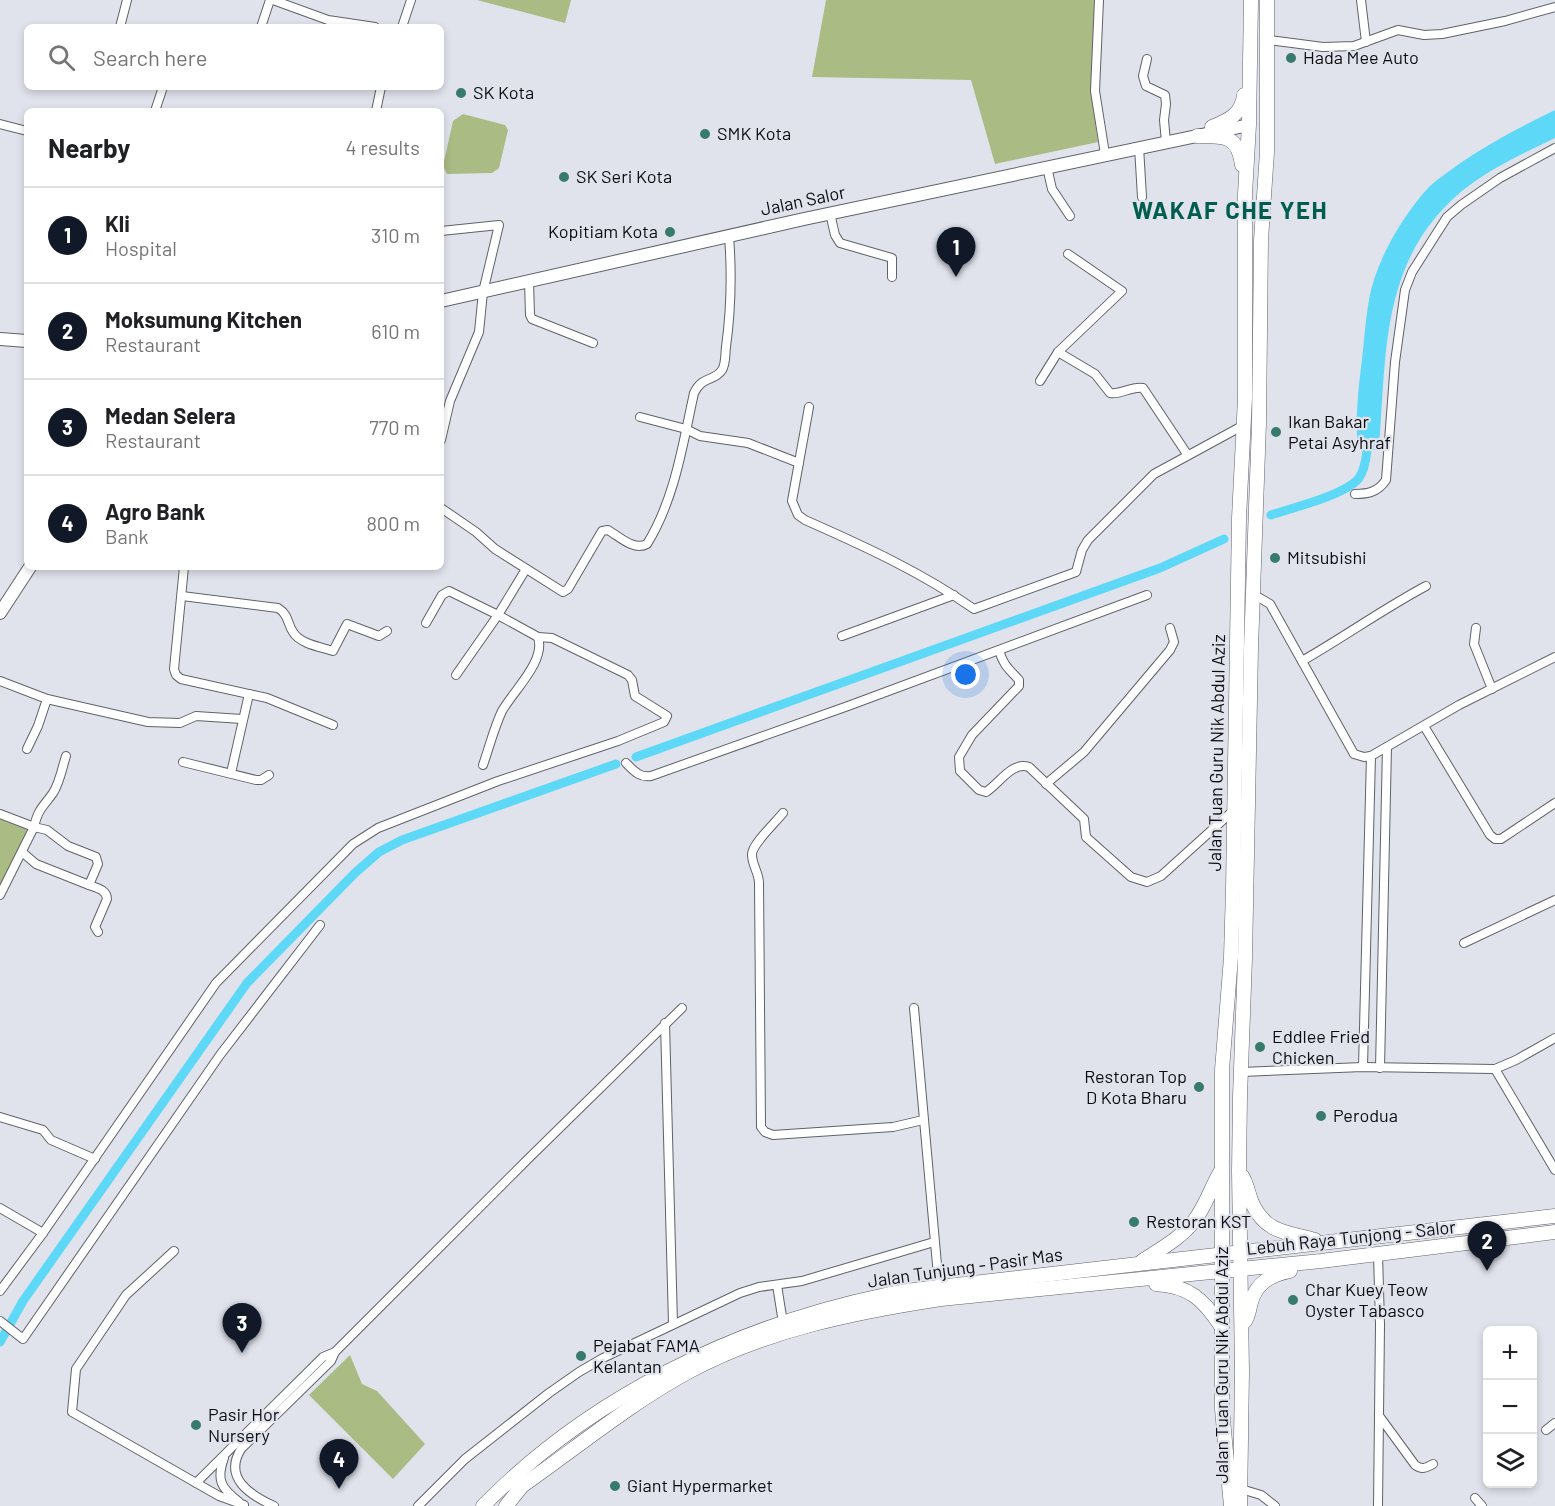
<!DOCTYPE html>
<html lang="en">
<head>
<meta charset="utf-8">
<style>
  :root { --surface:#fff; --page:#f6f6f6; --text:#202124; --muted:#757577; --line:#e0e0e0; --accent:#111827 }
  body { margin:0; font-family:Barlow,sans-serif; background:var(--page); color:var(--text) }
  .controls { position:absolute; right:18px; bottom:18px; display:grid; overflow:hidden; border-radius:9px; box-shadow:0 3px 9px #0003 }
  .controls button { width:54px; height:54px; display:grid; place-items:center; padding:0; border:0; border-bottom:2px solid var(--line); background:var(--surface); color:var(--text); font:30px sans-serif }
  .you { position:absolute; left:966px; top:675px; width:21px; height:21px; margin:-15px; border:4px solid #fff; border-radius:50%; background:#1a73e8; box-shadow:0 0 0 9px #1a73e833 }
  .badge { display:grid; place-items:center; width:39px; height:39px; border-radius:50%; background:var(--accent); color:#fff; font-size:20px; font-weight:700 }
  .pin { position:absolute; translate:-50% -50px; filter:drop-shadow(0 2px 3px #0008) }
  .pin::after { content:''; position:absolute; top:32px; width:21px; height:18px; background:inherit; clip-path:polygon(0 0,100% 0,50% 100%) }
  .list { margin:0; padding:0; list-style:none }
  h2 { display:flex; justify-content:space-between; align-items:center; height:78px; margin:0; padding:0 24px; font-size:26px }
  h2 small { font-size:20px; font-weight:400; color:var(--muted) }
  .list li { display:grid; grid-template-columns:39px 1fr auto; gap:18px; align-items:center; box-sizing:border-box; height:96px; padding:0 24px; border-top:2px solid var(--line) }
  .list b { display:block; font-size:22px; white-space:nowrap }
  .list p { margin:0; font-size:20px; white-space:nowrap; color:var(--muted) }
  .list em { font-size:20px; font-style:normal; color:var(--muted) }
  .icon { flex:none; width:33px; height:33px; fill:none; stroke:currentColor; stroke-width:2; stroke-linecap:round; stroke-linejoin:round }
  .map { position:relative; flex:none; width:1555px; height:1506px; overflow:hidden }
  .search { position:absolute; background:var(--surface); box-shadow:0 3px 9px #0003; left:24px; top:24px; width:420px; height:66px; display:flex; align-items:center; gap:15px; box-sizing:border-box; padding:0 21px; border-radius:9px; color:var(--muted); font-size:22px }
  .panel { position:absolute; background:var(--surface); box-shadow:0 3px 9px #0003; left:24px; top:108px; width:420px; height:462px; border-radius:9px }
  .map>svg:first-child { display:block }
</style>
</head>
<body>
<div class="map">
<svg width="1555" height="1506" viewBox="0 0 1555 1506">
  <rect width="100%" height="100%" fill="#e0e3ec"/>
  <g fill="#aabb84">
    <polygon points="477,0 571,0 565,23"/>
    <path d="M 826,0 L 1096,0 C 1094,48 1090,94 1098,142 L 995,164 L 971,80 L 812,77 Z"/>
    <polygon points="463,114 505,125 508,130 499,168 492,173 447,174 443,166 453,121"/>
    <polygon points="0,815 25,826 27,830 24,839 0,888"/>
    <polygon points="350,1355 362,1384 377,1391 425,1444 393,1479 309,1395"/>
  </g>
  <path fill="#5ed8f7" d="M 1555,110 L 1555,138 C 1516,157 1473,176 1443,209 C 1381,275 1386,362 1379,447 L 1375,450 L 1360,449 C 1353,437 1359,383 1361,368 C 1364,345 1365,322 1369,300 C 1376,261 1401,218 1428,188 C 1436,180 1447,173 1456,166 C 1488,144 1520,127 1555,110 Z"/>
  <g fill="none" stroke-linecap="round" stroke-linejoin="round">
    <g stroke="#5ed8f7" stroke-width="9">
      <path d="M 1271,515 C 1291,508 1346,495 1359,478 C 1364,471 1366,459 1367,451"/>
      <polyline points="636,757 1160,568 1224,539"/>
      <polyline points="0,1342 23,1301 247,983 355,873 379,852 402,840 616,764"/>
    </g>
    <defs>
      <g id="minor">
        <polyline points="273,0 328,20 375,27"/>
        <polyline points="1099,0 1095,91 1105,154"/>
        <polyline points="1361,0 1366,42"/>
        <polyline points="120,27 127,0"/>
        <polyline points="261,27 270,0"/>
        <polyline points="402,27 411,0"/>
        <polyline points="1269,40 1323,47 1354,46 1398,30 1424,35 1442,34 1505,21 1555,7"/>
        <polyline points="1147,59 1143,76 1146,86 1165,95 1166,104 1164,120 1166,142"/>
        <polyline points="155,111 163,87"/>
        <polyline points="376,111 381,87"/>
        <polyline points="0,124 27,131"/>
        <polyline points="1139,147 1142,197"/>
        <polyline points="1047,167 1052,189 1070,216"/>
        <polyline points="830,213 835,235 840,243 892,258 892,277"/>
        <polyline points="441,231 499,225 483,292 479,332 450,401 441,440"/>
        <polyline points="529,281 530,315 532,319 593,343"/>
        <path d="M 1058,352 L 1095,374 L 1110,393 C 1121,395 1131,386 1143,388 L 1187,454"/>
        <polyline points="1040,381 1058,352 1122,291 1068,254"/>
        <path d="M 809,407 L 792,501 L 798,515 L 805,520 C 864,546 921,572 974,609 L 1076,572 L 1082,550 L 1088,540 L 1154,474 L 1244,425"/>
        <polyline points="640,417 686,429 700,436 748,443 799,463"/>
        <path d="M 1355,494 C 1368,494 1378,492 1386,480 L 1395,362 L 1405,290 L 1412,272 L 1447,217 L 1461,205 L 1500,178 L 1555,148"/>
        <path d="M 441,508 L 476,532 L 495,549 L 563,592 L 568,589 L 602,531 L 608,530 C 620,537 634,551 647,544 C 675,499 683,443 694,393 C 703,375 714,382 722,370 C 726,364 725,354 726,347 C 731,310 732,274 729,236"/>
        <polyline points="184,567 174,669 176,675 181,679 267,698 333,725"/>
        <polyline points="1253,594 1270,604 1354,754 1364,757 1371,756 1459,705 1555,657"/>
        <path d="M 182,596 L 278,608 C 289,615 287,623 293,632 C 300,644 321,647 333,651 L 347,624 L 379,636 L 387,631"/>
        <polyline points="426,623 442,595 449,591 498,615 456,675"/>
        <polyline points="1476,628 1474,644 1492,689"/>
        <polyline points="842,636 954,595"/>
        <path d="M 999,650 C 1003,665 1009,669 1019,680 L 1019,686 L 972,735 L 959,757 L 960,771 L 979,790 L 986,792 C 999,784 1012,761 1029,767 L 1084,819 L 1086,837 L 1131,877 L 1147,882 L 1161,876 L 1234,810"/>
        <path d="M 1302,661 C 1344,637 1383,609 1426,586"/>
        <polyline points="0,681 47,699 148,722 180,723 196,716 242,719"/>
        <polyline points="1424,726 1490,835 1495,839 1501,839 1555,803"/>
        <polyline points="27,749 38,726 47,699"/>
        <path d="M 66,756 C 62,768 60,782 53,793 C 43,807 38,809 34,827 L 47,830 L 68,846 L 96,857 L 98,864 L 89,885 C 97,888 107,890 107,899 L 95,927 L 98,932"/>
        <polyline points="183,762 256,780 261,780 269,775"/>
        <path d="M 626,763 C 634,771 640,778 651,776 L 848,706 L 1147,595"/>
        <path d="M 483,765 C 489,748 494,728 502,711 C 514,690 546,661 538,637"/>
        <polyline points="231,773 249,694"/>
        <polyline points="1046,784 1084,752 1170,650 1174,642 1170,628"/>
        <path d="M 783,813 C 776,822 751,845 752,855 C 752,865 759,873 759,883 L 761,1127 L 765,1132 L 773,1135 L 893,1127 L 923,1120"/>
        <polyline points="0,814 34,827 0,895"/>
        <polyline points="22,852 36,864 89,885"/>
        <polyline points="1464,943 1555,900"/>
        <polyline points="914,1008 939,1287"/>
        <polyline points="665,1023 673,1324"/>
        <polyline points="1363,1067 1371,756"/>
        <polyline points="1380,1068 1387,747"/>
        <polyline points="1495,1069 1555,1170"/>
        <polyline points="1241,1072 1363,1067 1495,1069 1516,1060 1555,1038"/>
        <polyline points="0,1117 43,1130 51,1140 95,1159"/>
        <polyline points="0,1208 43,1233"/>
        <polyline points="174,1251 126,1295 76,1369 72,1412 219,1496 244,1505"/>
        <polyline points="1378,1254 1380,1324 1378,1506"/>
        <polyline points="777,1285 783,1323"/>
        <polyline points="0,1291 43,1233 216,983 353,844 378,828 498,781 618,741 664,722 667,716 635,696 632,680 628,675 552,638 538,637 498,615 526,569"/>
        <polyline points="0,1321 23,1339 220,1055 320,925"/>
        <path d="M 1380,1417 L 1415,1465 C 1422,1470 1426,1468 1433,1464"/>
        <polyline points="1546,1430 1555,1423"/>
        <path d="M 224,1458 C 216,1480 221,1488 239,1502"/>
        <polyline points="196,1483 323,1357 335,1352"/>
        <polyline points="1241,1489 1261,1495 1275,1506"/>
        <polyline points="1475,1498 1482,1506"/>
        <path d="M 274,1506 C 250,1495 223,1478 241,1449 L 331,1361 L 335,1352 L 529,1158 L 682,1008"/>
        <polyline points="418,1506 465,1459 549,1393 579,1372 603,1358 740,1293 759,1287 802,1281 934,1242"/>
      </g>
      <g id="secondary">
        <polyline points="441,301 804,219 1249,125"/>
        <polyline points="0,339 27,341"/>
        <polyline points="0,613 30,567"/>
      </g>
      <g id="primary">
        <path d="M 1212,127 C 1229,120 1242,114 1244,95"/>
        <path d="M 1197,136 C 1223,136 1238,134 1242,165"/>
        <path d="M 1242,1176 C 1247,1184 1248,1193 1252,1203 C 1266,1233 1286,1232 1315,1240"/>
        <path d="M 1141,1262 C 1160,1249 1180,1239 1194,1221 C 1206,1206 1211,1187 1221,1171"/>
        <path d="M 1156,1284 C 1189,1286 1203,1299 1221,1326"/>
        <path d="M 1245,1321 C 1249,1315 1249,1309 1251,1302 C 1257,1282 1271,1275 1290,1271"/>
        <path d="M 483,1506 C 590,1397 736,1326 885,1295 C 902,1291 921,1289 939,1287 L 1555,1216"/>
        <path d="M 506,1506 L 522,1486 C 576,1448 631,1403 688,1372 C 766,1330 855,1312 941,1299 L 1321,1261 L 1555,1232"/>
        <polyline points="1231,1506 1222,1409 1222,1070 1231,957 1233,889 1239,518 1245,398 1245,194 1249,125 1251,0"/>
        <polyline points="1240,1506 1242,1372 1239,1171 1240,1097 1245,958 1251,648 1259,423 1261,240 1267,152 1267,0"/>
      </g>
    </defs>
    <use href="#minor" stroke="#606269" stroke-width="10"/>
    <use href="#secondary" stroke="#606269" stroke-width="14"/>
    <use href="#primary" stroke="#606269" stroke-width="15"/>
    <use href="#minor" stroke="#fff" stroke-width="8"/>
    <use href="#secondary" stroke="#fff" stroke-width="12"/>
    <use href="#primary" stroke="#fff" stroke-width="14"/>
  </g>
  <g fill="#387a6b" stroke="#e0e3ec" stroke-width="2">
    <circle cx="1291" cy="58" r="6"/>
    <circle cx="461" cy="93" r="6"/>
    <circle cx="705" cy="134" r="6"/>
    <circle cx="564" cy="177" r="6"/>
    <circle cx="670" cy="232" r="6"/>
    <circle cx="1276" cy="432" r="6"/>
    <circle cx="1275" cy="558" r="6"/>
    <circle cx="1260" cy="1047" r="6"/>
    <circle cx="1199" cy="1087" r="6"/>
    <circle cx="1321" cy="1116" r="6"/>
    <circle cx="1134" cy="1222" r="6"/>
    <circle cx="1293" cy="1300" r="6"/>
    <circle cx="581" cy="1356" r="6"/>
    <circle cx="196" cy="1425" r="6"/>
    <circle cx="615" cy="1486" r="6"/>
  </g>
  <g text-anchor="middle" stroke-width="4.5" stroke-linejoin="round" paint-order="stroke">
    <g font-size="18" fill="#0c0d10" stroke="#e0e3ec" text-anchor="start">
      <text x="1303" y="64">Hada Mee Auto</text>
      <text x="473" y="99">SK Kota</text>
      <text x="717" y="140">SMK Kota</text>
      <text x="576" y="183">SK Seri Kota</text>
      <text x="658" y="238" text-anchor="end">Kopitiam Kota</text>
      <text x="1288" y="428">Ikan Bakar<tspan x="1288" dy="21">Petai Asyhraf</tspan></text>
      <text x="1287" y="564">Mitsubishi</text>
      <text x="1272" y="1043">Eddlee Fried<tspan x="1272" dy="21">Chicken</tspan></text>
      <text x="1187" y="1083" text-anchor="end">Restoran Top<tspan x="1187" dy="21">D Kota Bharu</tspan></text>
      <text x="1333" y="1122">Perodua</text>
      <text x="1146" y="1228">Restoran KST</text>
      <text x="1305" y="1296">Char Kuey Teow<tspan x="1305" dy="21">Oyster Tabasco</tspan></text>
      <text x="593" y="1352">Pejabat FAMA<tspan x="593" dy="21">Kelantan</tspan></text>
      <text x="208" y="1421">Pasir Hor<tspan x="208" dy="21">Nursery</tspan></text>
      <text x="627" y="1492">Giant Hypermarket</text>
    </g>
    <g font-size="18" fill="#0c0d10" stroke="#e0e3ec">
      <text transform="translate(803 201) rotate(-12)" y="6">Jalan Salor</text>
      <text transform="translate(1217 753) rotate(-89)" y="6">Jalan Tuan Guru Nik Abdul Aziz</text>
      <text transform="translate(1351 1238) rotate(-6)" y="6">Lebuh Raya Tunjong - Salor</text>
      <text transform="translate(965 1268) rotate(-8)" y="6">Jalan Tunjung - Pasir Mas</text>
      <text transform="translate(1222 1365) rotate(-90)" y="6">Jalan Tuan Guru Nik Abdul Aziz</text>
    </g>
    <g font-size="24" font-weight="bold" letter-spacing="1.5" fill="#015e4f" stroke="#e0e3ec">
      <text x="1230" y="219">WAKAF CHE YEH</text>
    </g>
  </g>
</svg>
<div class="controls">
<button>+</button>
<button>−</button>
<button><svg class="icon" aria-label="layers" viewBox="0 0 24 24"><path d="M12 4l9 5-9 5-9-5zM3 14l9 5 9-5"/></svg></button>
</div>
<div class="you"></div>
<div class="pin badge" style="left:956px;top:277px">1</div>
<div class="pin badge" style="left:1487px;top:1271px">2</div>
<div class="pin badge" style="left:242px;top:1353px">3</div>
<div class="pin badge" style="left:339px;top:1489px">4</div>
<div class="search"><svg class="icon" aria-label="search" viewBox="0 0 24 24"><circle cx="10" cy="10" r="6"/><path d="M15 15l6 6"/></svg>Search here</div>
<section class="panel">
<h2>Nearby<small>4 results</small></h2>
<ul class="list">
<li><span class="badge">1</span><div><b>Kli</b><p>Hospital</p></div><em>310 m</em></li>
<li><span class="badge">2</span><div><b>Moksumung Kitchen</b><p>Restaurant</p></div><em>610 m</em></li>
<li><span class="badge">3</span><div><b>Medan Selera</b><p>Restaurant</p></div><em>770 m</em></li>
<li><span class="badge">4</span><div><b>Agro Bank</b><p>Bank</p></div><em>800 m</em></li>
</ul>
</section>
</div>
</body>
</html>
